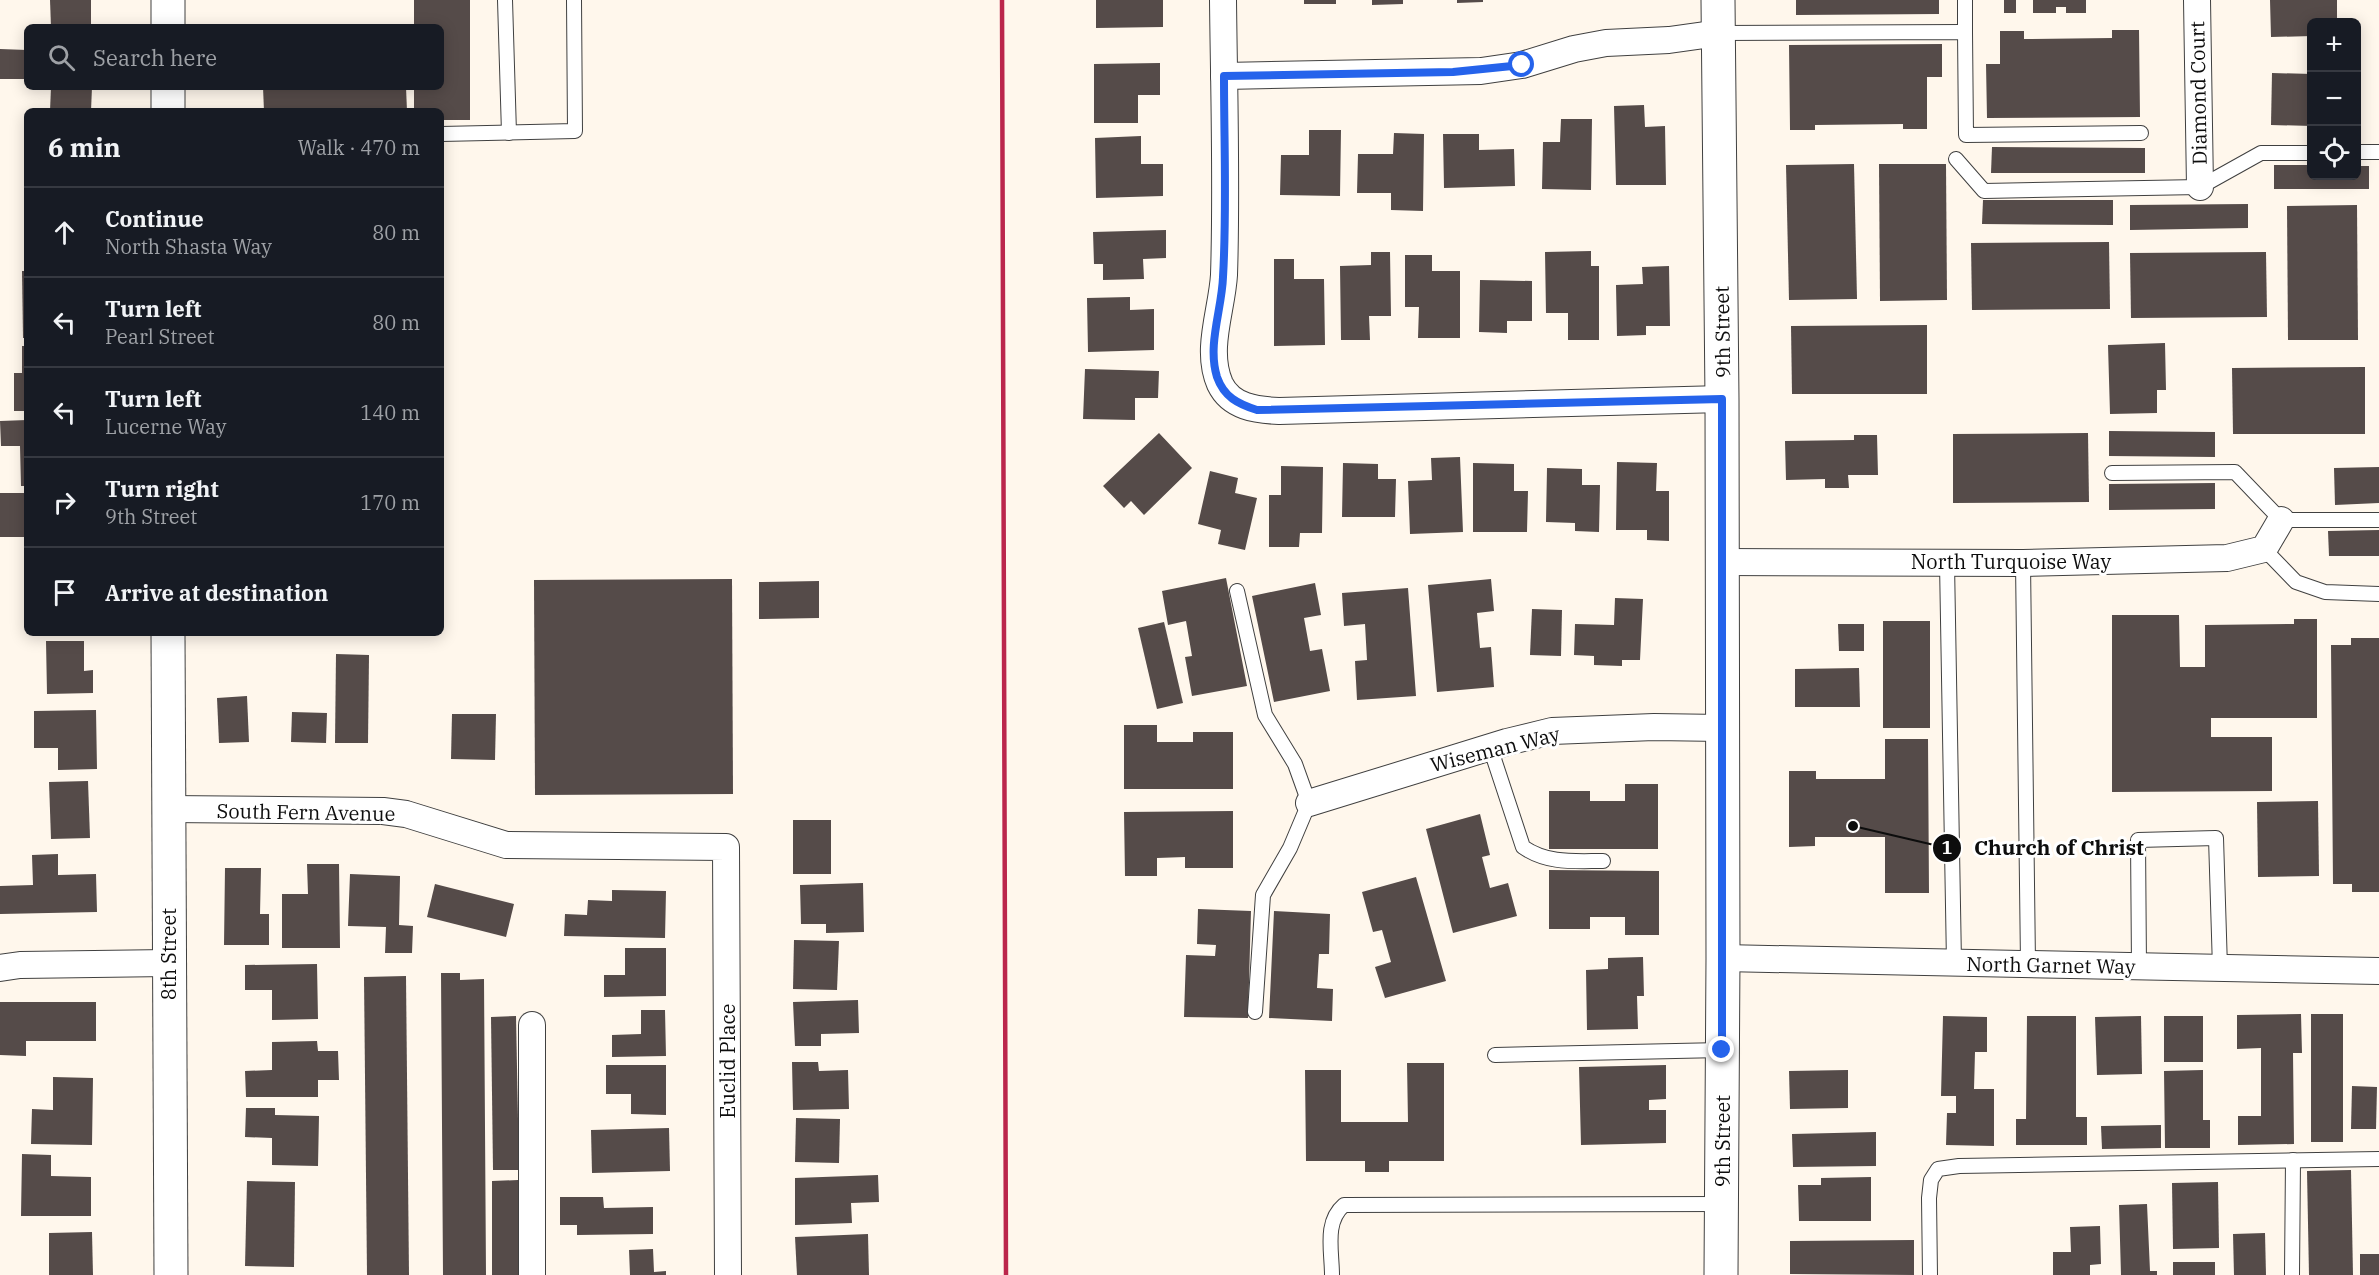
<!DOCTYPE html>
<html lang="en">
<head>
<meta charset="utf-8">
<style>
  body { margin:0; font-family:"IBM Plex Serif",serif; background:#242831; color:#f1f3f6 }
  .controls { position:absolute; right:18px; top:18px; display:grid; overflow:hidden; border-radius:9px; box-shadow:0 3px 15px #0003 }
  .controls button { width:54px; height:54px; display:grid; place-items:center; padding:0; border:0; border-bottom:2px solid #363941; background:#171b24; color:#f1f3f6; font:30px sans-serif }
  .stop { position:absolute; width:18px; height:18px; margin:-14px; border:4px solid #2563eb; border-radius:50%; background:#fff }
  .stop.end { background:#2563eb; border-color:#fff; box-shadow:0 2px 6px #0008 }
  .list { margin:0; padding:0; list-style:none }
  h2 { display:flex; justify-content:space-between; align-items:center; height:78px; margin:0; padding:0 24px; font-size:26px }
  h2 small { font-size:20px; font-weight:400; color:#9ea1a6 }
  .list li { display:grid; grid-template-columns:39px 1fr auto; gap:18px; align-items:center; box-sizing:border-box; height:90px; padding:0 24px; border-top:2px solid #363941 }
  .list b { display:block; font-size:22px; white-space:nowrap }
  .list p { margin:0; font-size:20px; white-space:nowrap; color:#9ea1a6 }
  .list em { font-size:20px; font-style:normal; color:#9ea1a6 }
  .icon { flex:none; width:33px; height:33px; fill:none; stroke:currentColor; stroke-width:2; stroke-linecap:round; stroke-linejoin:round }
  .map { position:relative; flex:none; width:2379px; height:1275px; overflow:hidden }
  .search { position:absolute; background:#171b24; box-shadow:0 3px 15px #0003; left:24px; top:24px; width:420px; height:66px; display:flex; align-items:center; gap:15px; box-sizing:border-box; padding:0 21px; border-radius:9px; color:#9ea1a6; font-size:22px }
  .panel { position:absolute; background:#171b24; box-shadow:0 3px 15px #0003; left:24px; top:108px; width:420px; height:528px; border-radius:9px }
  .map>svg:first-child { display:block }
  .building { fill:#554b49 }
  .lines { fill:none; stroke-linecap:round; stroke-linejoin:round }
  .service-casing { stroke:#404040; stroke-width:16 }
  .minor-casing { stroke:#404040; stroke-width:28 }
  .tertiary-casing { stroke:#404040; stroke-width:35 }
  .service { stroke:#fff; stroke-width:14 }
  .minor { stroke:#fff; stroke-width:26 }
  .tertiary { stroke:#fff; stroke-width:33 }
  .rail { stroke:#bb264b; stroke-width:4.5 }
  .route { stroke:#2563eb; stroke-width:8 }
  .labels { text-anchor:middle; dominant-baseline:central; stroke-width:6; stroke-linejoin:round; paint-order:stroke }
  .street-label { font-size:20px; fill:#0d0d0d; stroke:#fff }
  .leader { fill:none; stroke:#0d0d0d; stroke-width:2 }
  .callout-dot { fill:#0d0d0d; stroke:#fff; stroke-width:2 }
  .mark-label { font-size:18px; text-anchor:middle; font-weight:bold; fill:#fff }
  .callout-label { font-size:21px; text-anchor:middle; font-weight:bold; fill:#0d0d0d; stroke:#fff; stroke-width:6; stroke-linejoin:round; paint-order:stroke }
</style>
</head>
<body>
<div class="map">
<svg width="2379" height="1275" viewBox="0 0 2379 1275">
  <rect width="100%" height="100%" fill="#fff7ec"/>
  <g class="building">
    <path d="M50,0H91V27H51Z"/>
    <path d="M414,0H470V120H441V111H414V87H441V27H414Z"/>
    <path d="M1096,0H1163V27L1096,28Z"/>
    <rect x="1304" y="0" width="32" height="4"/>
    <path d="M1372,0H1403V4L1372,5Z"/>
    <path d="M1457,0H1483V2L1457,3Z"/>
    <path d="M1796,0H1939V14L1796,15Z"/>
    <rect x="2004" y="0" width="12" height="13"/>
    <path d="M2033,0H2086V13H2066V7H2056V13H2033Z"/>
    <path d="M2270,0H2337V22H2312V36L2271,37Z"/>
    <path d="M2112,30H2139L2140,117L1987,118L1986,64H2000V31H2024V39L2112,38Z"/>
    <path d="M1942,44V77H1927V129H1903V124L1815,125V130H1790L1789,45Z"/>
    <path d="M0,49L27,50V79H0Z"/>
    <path d="M1160,63V95H1138V123H1094V64Z"/>
    <path d="M2272,73L2312,74V126L2271,125Z"/>
    <path d="M51,87H92L91,111H50Z"/>
    <path d="M263,87H406L407,111H264Z"/>
    <path d="M1644,105L1645,127L1665,126L1666,185H1616L1614,106Z"/>
    <path d="M1561,119H1592L1591,190L1542,189L1543,142H1560Z"/>
    <path d="M1309,130H1341L1340,196L1280,195L1281,155H1309Z"/>
    <path d="M1394,133L1424,134L1423,211L1391,210V193H1357L1358,154H1393Z"/>
    <path d="M1443,134H1479V150L1514,149L1515,186L1444,188Z"/>
    <path d="M1141,136V164H1163V196L1096,198L1095,138Z"/>
    <path d="M1992,147L2145,148V173H1991Z"/>
    <path d="M1854,164L1857,299L1789,300L1786,165Z"/>
    <path d="M1879,164H1946L1947,300L1880,301Z"/>
    <path d="M2274,165H2312V176H2356V166H2369V189H2274Z"/>
    <path d="M1983,200H2113V225L1982,224Z"/>
    <path d="M2248,204V228L2130,230V205Z"/>
    <path d="M2357,205L2358,340H2288L2287,206Z"/>
    <path d="M1166,230V258L1143,259L1144,279L1103,280V264H1094L1093,232Z"/>
    <path d="M2109,242L2110,309L1972,310L1971,243Z"/>
    <path d="M1591,251V266H1599V340H1568V313H1546L1545,252Z"/>
    <path d="M1371,252H1390L1391,316H1369L1370,340H1341L1340,266L1371,265Z"/>
    <path d="M2266,252L2267,317L2131,318L2130,253Z"/>
    <path d="M1405,255H1432V271H1460V338H1418L1419,307H1405Z"/>
    <path d="M1274,259H1294V279H1324L1325,345L1274,346Z"/>
    <path d="M1669,266L1670,326H1646V335L1617,336L1616,285L1643,284L1642,267Z"/>
    <path d="M22,271H27V338H23Z"/>
    <path d="M1480,280L1532,281V321H1507V333L1479,332Z"/>
    <path d="M1130,297V310L1154,309V350L1088,352L1087,298Z"/>
    <path d="M1927,325V394H1792L1791,326Z"/>
    <path d="M2165,343L2166,390H2157V413L2110,414L2108,345Z"/>
    <path d="M22,346H27V411H14V373H22Z"/>
    <path d="M2365,367V434H2233L2232,368Z"/>
    <path d="M1085,369L1159,371L1158,398H1135V420L1083,419Z"/>
    <path d="M27,420V486H21L20,446H1L0,421Z"/>
    <path d="M2109,431L2215,432V457L2109,456Z"/>
    <path d="M1159,433L1192,468L1144,515L1131,501L1124,508L1103,486Z"/>
    <path d="M2088,433L2089,502L1953,503V434Z"/>
    <path d="M1854,435H1877L1878,475H1848L1849,488H1825V479L1786,480L1785,441L1854,440Z"/>
    <path d="M1460,457L1463,532L1410,534L1408,481L1432,480L1431,458Z"/>
    <path d="M1617,462L1657,463L1656,491H1669V541L1647,540V530H1616Z"/>
    <path d="M1343,463L1378,464V479H1396L1395,517H1342Z"/>
    <path d="M1473,463L1514,464V491H1528L1527,532H1473Z"/>
    <path d="M1281,466L1323,467L1322,533H1300L1299,547H1269V495H1281Z"/>
    <path d="M2379,467V503L2335,505L2334,468Z"/>
    <path d="M1547,468L1582,469V485H1600L1599,532L1575,531V523L1546,522Z"/>
    <path d="M1210,471L1238,478L1235,493L1257,498L1245,550L1218,544L1221,530L1198,524Z"/>
    <path d="M2215,483V509L2109,510V484Z"/>
    <rect x="0" y="493" width="27" height="44"/>
    <path d="M2379,530V556H2329L2328,531Z"/>
    <path d="M1226,578L1247,686L1192,696L1185,657L1192,656L1186,621L1168,625L1162,591Z"/>
    <path d="M732,579L733,794L535,795L534,580Z"/>
    <path d="M1491,579L1494,611L1477,613L1480,648L1491,647L1494,687L1437,692L1428,585Z"/>
    <path d="M819,581V618L759,619V582Z"/>
    <path d="M1315,583L1321,615L1304,618L1310,651L1322,649L1330,691L1274,702L1252,596Z"/>
    <path d="M1408,588L1416,696L1357,700L1355,661L1367,660L1365,624L1344,626L1342,593Z"/>
    <path d="M1615,598L1643,599L1640,660H1622V666L1594,665V656L1574,655L1575,624L1614,625Z"/>
    <path d="M1532,609L1562,610L1561,656L1530,655Z"/>
    <path d="M2112,615H2179L2180,667H2205V625L2294,624V619H2317V718H2211V737H2272V791L2112,792Z"/>
    <rect x="1883" y="621" width="47" height="107"/>
    <path d="M1164,622L1183,703L1157,709L1138,628Z"/>
    <path d="M1838,624H1864V651H1839Z"/>
    <path d="M2351,638H2379V892H2352V884H2333L2331,645H2351Z"/>
    <path d="M46,641H84V671L93,670V693L47,694Z"/>
    <path d="M336,654L369,655L368,743H335Z"/>
    <path d="M1859,668L1860,707H1795V669Z"/>
    <path d="M247,696L249,742L219,743L217,698Z"/>
    <path d="M96,710L97,769L58,770V748H34V711Z"/>
    <path d="M292,712L327,713L326,743L291,742Z"/>
    <path d="M452,714H496L495,760L451,759Z"/>
    <path d="M1124,725H1157V742H1193V732H1233V789H1124Z"/>
    <path d="M1885,739H1928L1929,893H1885V837H1815V846L1789,847V771H1816V779H1885Z"/>
    <path d="M88,781L90,838L51,839L49,782Z"/>
    <path d="M1625,784H1658V849H1549V791H1590V801H1625Z"/>
    <path d="M2318,801L2319,876L2258,877L2257,802Z"/>
    <path d="M1233,811V868H1185V857L1157,858V876H1125L1124,812Z"/>
    <path d="M1480,814L1490,855L1482,857L1490,888L1508,883L1517,916L1453,933L1426,829Z"/>
    <rect x="793" y="820" width="38" height="54"/>
    <path d="M58,854V875L96,874L97,912L0,914V886L33,885L32,855Z"/>
    <path d="M307,864H339L340,948H282V894H308Z"/>
    <path d="M225,868H261L260,914H269V945H224Z"/>
    <path d="M1549,870L1659,871V935H1625V917H1590V929H1549Z"/>
    <path d="M350,874L400,876L399,925L413,926L412,953H385L386,927L348,926Z"/>
    <path d="M1416,877L1446,981L1385,998L1375,967L1391,962L1382,930L1373,932L1362,892Z"/>
    <path d="M863,883L864,932L826,933V924H801L800,885Z"/>
    <path d="M435,884L514,904L506,937L427,917Z"/>
    <path d="M612,890L666,891L665,938L564,936L565,914L587,915L588,900L612,901Z"/>
    <path d="M1198,909L1251,911L1248,1018L1184,1017L1186,955L1215,956L1216,945L1197,944Z"/>
    <path d="M1274,911L1330,914L1329,954H1319L1317,988L1333,989L1332,1021L1269,1018Z"/>
    <path d="M794,940L839,941L837,990L793,989Z"/>
    <path d="M625,948H666V996L604,997V975H625Z"/>
    <path d="M1643,957L1644,996H1637L1638,1029L1587,1030L1586,970L1608,969V958Z"/>
    <path d="M317,964L318,1019L272,1020V990H245V965Z"/>
    <path d="M441,973H460V980L484,979L486,1275H443Z"/>
    <path d="M406,976L409,1275H367L364,977Z"/>
    <path d="M858,1000L859,1033L821,1034V1046H795L793,1002Z"/>
    <path d="M0,1002H96V1041H26V1056L0,1055Z"/>
    <path d="M641,1010H665L666,1056L612,1057V1035L641,1034Z"/>
    <path d="M2301,1014L2302,1053H2293L2294,1144L2238,1145V1116H2261V1048L2237,1049V1015Z"/>
    <rect x="2311" y="1014" width="32" height="128"/>
    <path d="M516,1016L519,1170H493L491,1017Z"/>
    <path d="M1943,1016L1987,1017V1052H1975L1974,1089H1994V1146L1946,1145L1947,1113H1956V1096H1941Z"/>
    <path d="M2027,1016H2076V1117H2087V1145H2016V1119H2026Z"/>
    <path d="M2141,1016L2142,1074L2097,1075L2095,1017Z"/>
    <rect x="2164" y="1016" width="39" height="46"/>
    <path d="M317,1041L318,1051H338L339,1080H318V1097H246L245,1071L272,1070V1042Z"/>
    <path d="M792,1062H818L819,1071L848,1070L849,1109L793,1110Z"/>
    <path d="M1407,1063H1444V1161H1389V1172H1365V1161H1306L1305,1070H1341V1122H1408Z"/>
    <path d="M606,1065H666V1115L631,1114V1094H606Z"/>
    <path d="M1666,1065V1099L1649,1100V1110H1666V1143L1581,1145L1579,1067Z"/>
    <path d="M1848,1070V1108L1790,1109L1789,1071Z"/>
    <path d="M2203,1070V1120H2210V1148H2165L2164,1071Z"/>
    <path d="M53,1077L93,1078L92,1145L31,1144L32,1109L53,1110Z"/>
    <path d="M2352,1086L2377,1087L2376,1129H2351Z"/>
    <path d="M246,1108H275V1115L319,1116L318,1166L272,1165V1138L245,1137Z"/>
    <path d="M796,1118L840,1119L839,1163L795,1162Z"/>
    <path d="M2161,1125V1148L2102,1149L2101,1126Z"/>
    <path d="M669,1128L670,1171L592,1173L591,1130Z"/>
    <path d="M1876,1132V1166L1793,1167L1792,1134Z"/>
    <path d="M22,1154L51,1155V1176L91,1177V1216H21Z"/>
    <path d="M2351,1170L2353,1275H2309L2307,1171Z"/>
    <path d="M878,1175L879,1202L851,1203L852,1223L795,1225V1178Z"/>
    <path d="M1871,1177V1221H1799L1798,1185H1821V1178Z"/>
    <path d="M518,1180L519,1275H492V1181Z"/>
    <path d="M247,1181L295,1182L294,1267L245,1266Z"/>
    <path d="M2218,1182L2219,1248L2173,1249L2172,1183Z"/>
    <path d="M560,1197H603L604,1208L653,1207V1234L577,1235V1225H560Z"/>
    <path d="M2147,1204L2150,1271H2157V1275H2121L2119,1205Z"/>
    <path d="M2100,1226L2101,1264L2090,1265V1275H2053V1252H2071L2070,1227Z"/>
    <path d="M92,1232L93,1275H49V1233Z"/>
    <path d="M2265,1233L2266,1275H2234L2233,1234Z"/>
    <path d="M868,1234L869,1275H797L795,1237Z"/>
    <path d="M1914,1240V1275L1790,1274V1241Z"/>
    <path d="M653,1249L654,1272L666,1271V1275H630L629,1250Z"/>
    <rect x="2360" y="1254" width="19" height="21"/>
    <rect x="2173" y="1262" width="42" height="13"/>
  </g>
  <g class="lines">
    <defs>
      <g id="service">
        <path d="M505,0L509,133"/>
        <path d="M1965,0V32"/>
        <path d="M1719,33L1965,32L1966,135L2141,133"/>
        <path d="M441,134L575,131L574,0"/>
        <path d="M2356,152H2379"/>
        <path d="M1956,159L1984,191L2200,187L2261,153H2312"/>
        <path d="M2112,473L2235,472L2281,520H2379"/>
        <path d="M2264,549L2296,582L2325,592L2379,594"/>
        <path d="M1947,563L1954,963"/>
        <path d="M2023,563L2028,964"/>
        <path d="M1237,591L1265,715L1295,764L1309,803L1290,848L1263,895L1255,1012"/>
        <path d="M1490,747L1523,847C1548,864 1574,861 1603,861"/>
        <path d="M2139,967L2138,840L2216,838L2220,968"/>
        <path d="M1495,1055L1722,1050"/>
        <path d="M1332,1275C1332,1251 1324,1222 1344,1205L1721,1204"/>
        <path d="M1930,1275L1929,1198L1931,1180L1938,1169L1959,1166L2379,1159"/>
        <path d="M2292,1275L2293,1160"/>
      </g>
      <g id="minor">
        <path d="M1223,0C1224,92 1227,184 1224,275C1222,310 1205,350 1220,384C1231,407 1256,410 1279,411L1722,399"/>
        <path d="M2197,0L2200,187"/>
        <path d="M1224,76L1481,71L1522,65L1574,49L1606,43L1669,40L1719,33"/>
        <path d="M1722,562L2023,563L2227,558L2264,549L2281,520"/>
        <path d="M1309,803L1507,742L1552,731L1654,727L1722,728"/>
        <path d="M168,809L383,811L406,814L506,845L726,847L728,1275"/>
        <path d="M1723,958L2379,971"/>
        <path d="M0,968L20,965L168,963"/>
        <path d="M532,1275V1025"/>
      </g>
      <g id="tertiary">
        <path d="M168,0V27"/>
        <path d="M1718,0L1722,399L1723,958L1721,1275"/>
        <path d="M168,87V111"/>
        <path d="M168,633L171,1275"/>
      </g>
    </defs>
    <use href="#service" class="service-casing"/>
    <use href="#minor" class="minor-casing"/>
    <use href="#tertiary" class="tertiary-casing"/>
    <use href="#service" class="service"/>
    <use href="#minor" class="minor"/>
    <use href="#tertiary" class="tertiary"/>
    <path class="rail" d="M1002,0L1006,1275"/>
  </g>
  <g class="lines">
    <path class="route" d="M1522,65L1453,72L1224,76C1224,143 1227,210 1223,277C1222,309 1207,345 1217,377C1224,397 1238,404 1257,410L1722,399V1050"/>
  </g>
  <g class="labels">
    <g class="street-label">
      <text transform="translate(2198 93) rotate(-91)">Diamond Court</text>
      <text transform="translate(1722 332) rotate(-91)">9th Street</text>
      <text x="2011" y="561">North Turquoise Way</text>
      <text transform="translate(1495 749) rotate(-14)">Wiseman Way</text>
      <text transform="translate(306 812) rotate(1)">South Fern Avenue</text>
      <text transform="translate(168 954) rotate(-90)">8th Street</text>
      <text transform="translate(2051 965) rotate(1)">North Garnet Way</text>
      <text transform="translate(727 1061) rotate(-90)">Euclid Place</text>
      <text transform="translate(1722 1141) rotate(-90)">9th Street</text>
    </g>
  </g>
  <path class="leader" d="M1853 826L1947 848"/>
  <g class="callout-dot">
    <circle cx="1853" cy="826" r="6"/>
    <circle cx="1947" cy="848" r="15"/>
  </g>
  <g class="mark-label">
    <text x="1947" y="854">1</text>
  </g>
  <g class="callout-label">
    <text x="2059" y="855">Church of Christ</text>
  </g>
</svg>
<div class="controls">
<button>+</button>
<button>−</button>
<button><svg class="icon" aria-label="locate" viewBox="0 0 24 24"><circle cx="12" cy="12" r="6"/><path d="M12 2v4M12 18v4M2 12h4M18 12h4"/></svg></button>
</div>
<div class="stop" style="left:1522px;top:65px"></div>
<div class="stop end" style="left:1722px;top:1050px"></div>
<div class="search"><svg class="icon" aria-label="search" viewBox="0 0 24 24"><circle cx="10" cy="10" r="6"/><path d="M15 15l6 6"/></svg>Search here</div>
<section class="panel">
<h2>6 min<small>Walk · 470 m</small></h2>
<ul class="list">
<li><svg class="icon" aria-label="ahead" viewBox="0 0 24 24"><path d="M12 20V5M6 11l6-6 6 6"/></svg><div><b>Continue</b><p>North Shasta Way</p></div><em>80 m</em></li>
<li><svg class="icon" aria-label="left" viewBox="0 0 24 24"><path d="M17 20v-9H6M10 6l-5 5 5 5"/></svg><div><b>Turn left</b><p>Pearl Street</p></div><em>80 m</em></li>
<li><svg class="icon" aria-label="left" viewBox="0 0 24 24"><path d="M17 20v-9H6M10 6l-5 5 5 5"/></svg><div><b>Turn left</b><p>Lucerne Way</p></div><em>140 m</em></li>
<li><svg class="icon" aria-label="right" viewBox="0 0 24 24"><path d="M7 20v-9h11M14 6l5 5-5 5"/></svg><div><b>Turn right</b><p>9th Street</p></div><em>170 m</em></li>
<li><svg class="icon" aria-label="arrive" viewBox="0 0 24 24"><path d="M6 21V4h12l-3 4 3 4H6"/></svg><div><b>Arrive at destination</b></div></li>
</ul>
</section>
</div>
</body>
</html>
